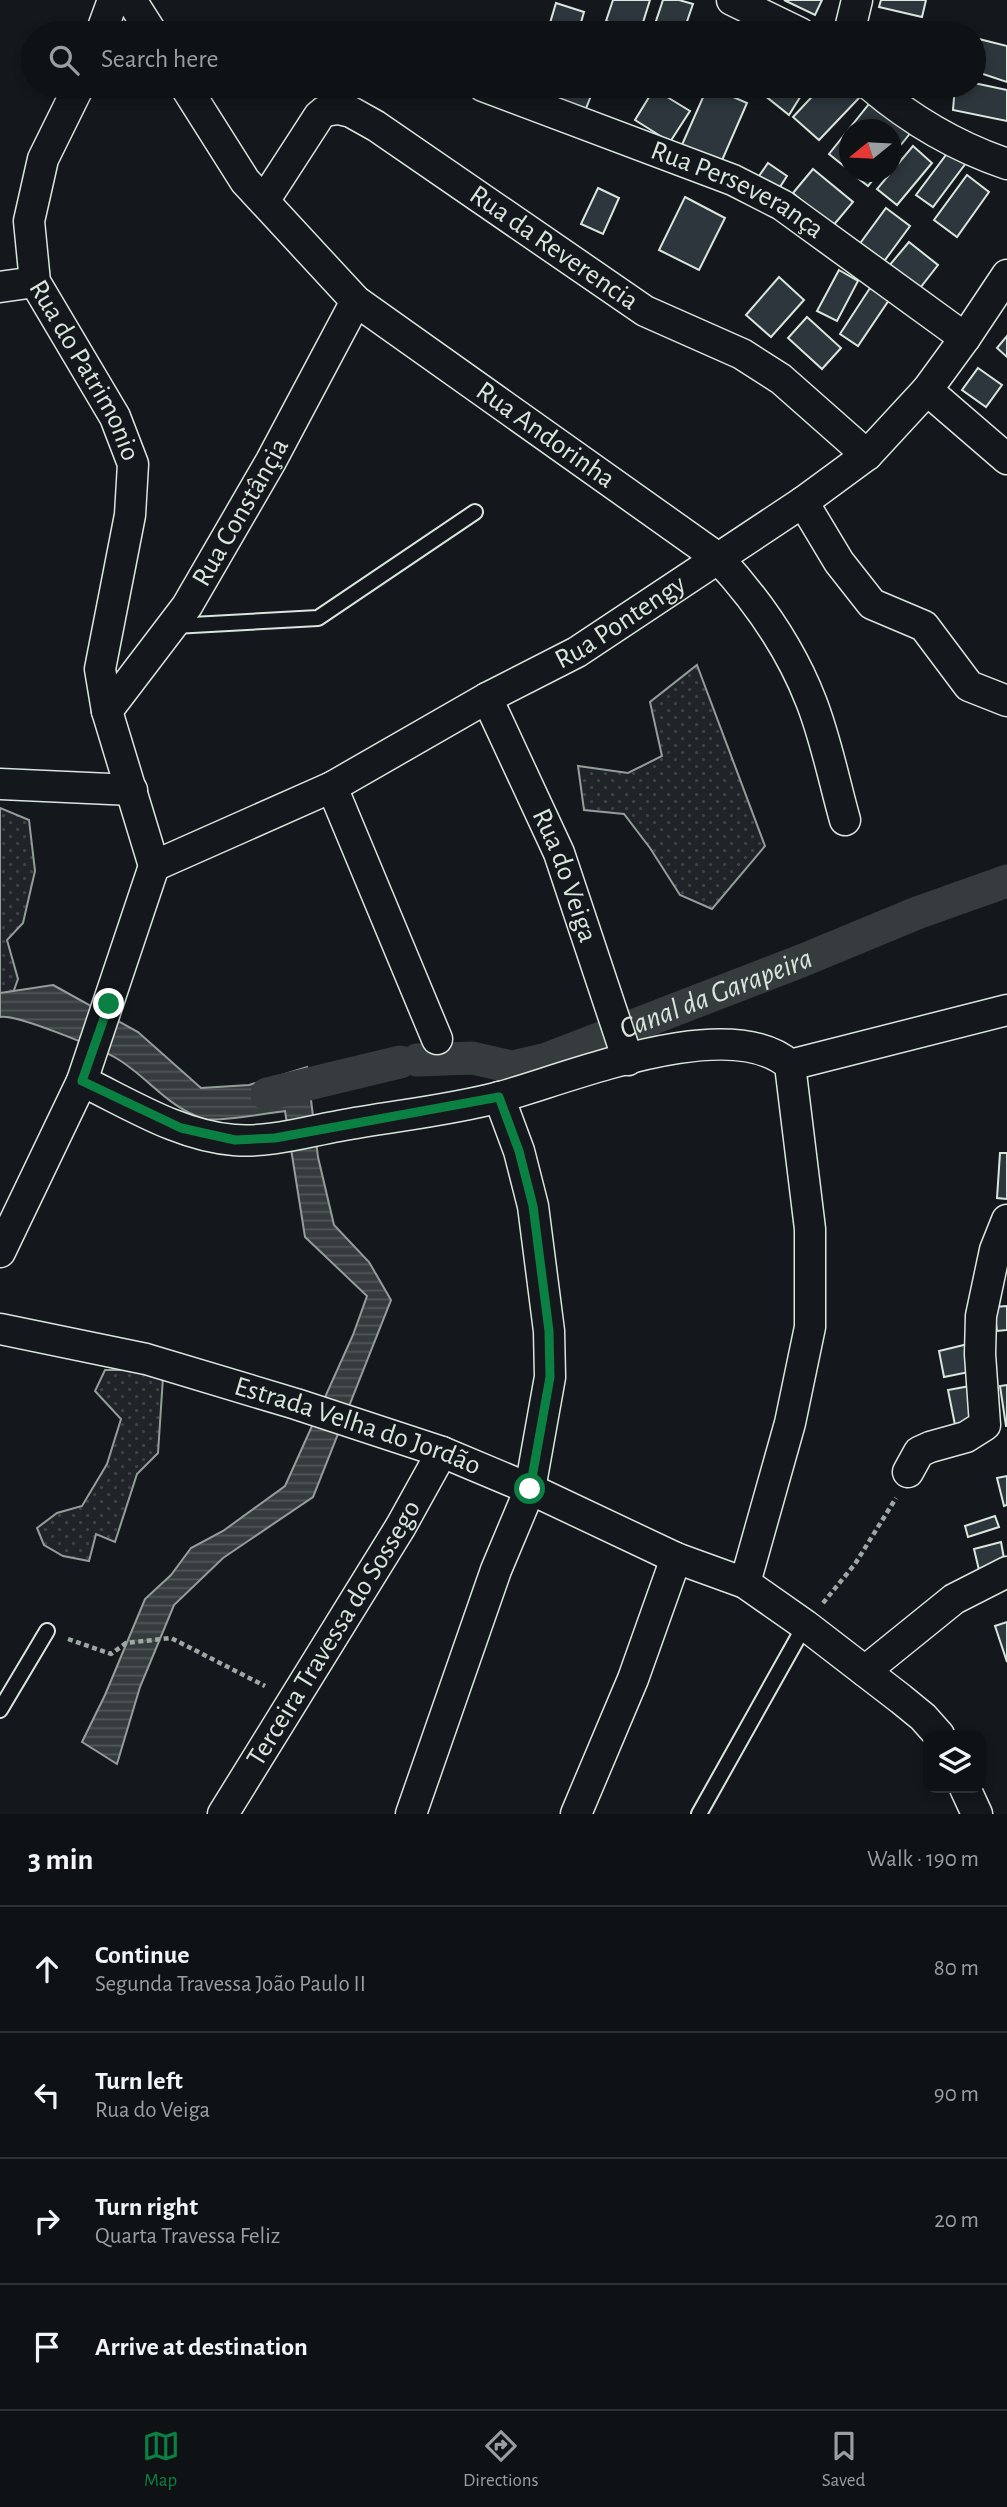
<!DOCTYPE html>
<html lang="en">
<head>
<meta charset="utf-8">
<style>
  body { margin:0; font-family:"Alegreya Sans",sans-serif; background:#181b1e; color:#f1f3f6 }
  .controls { position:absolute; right:21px; bottom:21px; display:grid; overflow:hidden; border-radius:14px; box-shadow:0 4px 10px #0003 }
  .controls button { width:63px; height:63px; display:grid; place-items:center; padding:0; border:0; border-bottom:2px solid #2f3234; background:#0f1215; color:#f1f3f6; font:35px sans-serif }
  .compass { position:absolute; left:839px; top:119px; width:63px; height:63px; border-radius:50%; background:#0f1215; box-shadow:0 4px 10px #0003; rotate:252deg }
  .stop { position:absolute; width:21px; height:21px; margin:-16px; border:5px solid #0b8043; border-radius:50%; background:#fff }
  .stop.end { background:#0b8043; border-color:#fff; box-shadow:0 2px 7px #0008 }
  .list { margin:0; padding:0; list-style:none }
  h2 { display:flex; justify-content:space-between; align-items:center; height:91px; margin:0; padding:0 28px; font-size:30px }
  h2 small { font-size:23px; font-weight:400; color:#9b9ea0 }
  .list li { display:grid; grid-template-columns:46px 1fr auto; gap:21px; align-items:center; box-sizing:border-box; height:126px; padding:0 28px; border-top:2px solid #2f3234 }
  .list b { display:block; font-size:26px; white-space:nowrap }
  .list p { margin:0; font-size:23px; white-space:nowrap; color:#9b9ea0 }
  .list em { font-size:23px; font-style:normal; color:#9b9ea0 }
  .icon { flex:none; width:38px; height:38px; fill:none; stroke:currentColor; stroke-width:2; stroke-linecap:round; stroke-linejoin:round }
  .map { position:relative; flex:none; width:1007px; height:1814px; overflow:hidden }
  .search { position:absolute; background:#0f1215; box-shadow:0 4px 10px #0003; left:21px; right:21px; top:21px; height:77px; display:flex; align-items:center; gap:18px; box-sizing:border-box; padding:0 24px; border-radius:38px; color:#9b9ea0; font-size:26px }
  .sheet { height:595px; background:#0f1215 }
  nav { display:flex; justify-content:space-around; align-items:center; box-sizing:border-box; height:98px; border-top:2px solid #2f3234; background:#0f1215; font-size:19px; color:#9b9ea0 }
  nav a { display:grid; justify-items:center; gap:4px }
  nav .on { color:#0b8043 }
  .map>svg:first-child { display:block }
  .grass { fill:url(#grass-dots); stroke:#939e99; stroke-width:2 }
  .water { fill:url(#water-rules); stroke:#939e99; stroke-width:2 }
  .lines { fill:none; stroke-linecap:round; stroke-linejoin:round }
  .canal { stroke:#363b3e; stroke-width:33 }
  .building { fill:#2c363c; stroke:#d8e6dc; stroke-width:2 }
  .lane-casing { stroke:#d8e6dc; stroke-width:18 }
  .street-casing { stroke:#d8e6dc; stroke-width:33 }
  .path { stroke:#9da8a2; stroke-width:4.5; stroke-dasharray:5 3.5; stroke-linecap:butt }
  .lane { stroke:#14181c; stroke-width:14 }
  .street { stroke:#14181c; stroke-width:30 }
  .route { stroke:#0b8043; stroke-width:9 }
  .labels { text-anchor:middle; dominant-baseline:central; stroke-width:5; stroke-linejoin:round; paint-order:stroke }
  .street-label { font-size:28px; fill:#d8e6dc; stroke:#14181c }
  .water-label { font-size:30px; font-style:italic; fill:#d8e6dc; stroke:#14181c }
</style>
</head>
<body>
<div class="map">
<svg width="1007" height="1814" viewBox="0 0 1007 1814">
  <defs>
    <pattern id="grass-dots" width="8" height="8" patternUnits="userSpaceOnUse" patternTransform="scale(1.75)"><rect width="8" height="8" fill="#202428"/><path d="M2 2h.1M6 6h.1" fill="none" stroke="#404447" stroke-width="1.8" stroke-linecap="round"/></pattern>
    <pattern id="water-rules" width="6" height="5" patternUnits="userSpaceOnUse" patternTransform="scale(1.75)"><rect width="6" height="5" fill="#363b3e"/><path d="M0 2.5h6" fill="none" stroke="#525759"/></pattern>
  </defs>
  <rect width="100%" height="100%" fill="#14181c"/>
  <g class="grass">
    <path d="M697,665L765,846L712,909L680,895L650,848L624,814L584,810L578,766L628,773L662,756L650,702Z"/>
    <path d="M0,808L29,820L35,871L23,923L7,940L18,979L5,1015L0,1016Z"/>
    <path d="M105,1370H132L163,1377L158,1453L137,1474L115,1542L96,1534L89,1561L63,1556L44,1545L37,1528L57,1513L82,1506L107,1464L121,1419L95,1391Z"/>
  </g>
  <path class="water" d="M53,985L138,1032L201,1088L249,1085L307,1067L318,1157L334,1225L369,1262L391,1300L313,1497L223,1558L174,1605L140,1687L117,1764L82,1742L105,1695L145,1599L171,1575L191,1548L223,1531L285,1486L353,1335L367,1296L305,1237L285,1111C271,1113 215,1122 205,1119C169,1109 147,1076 116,1058C100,1049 15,1013 0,1017V993Z"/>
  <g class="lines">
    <g class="canal">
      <path id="s1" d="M417,1060L472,1058L512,1067L547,1059L801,961L917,913L1007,881"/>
      <path d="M267,1094L400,1062"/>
    </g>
  </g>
  <g class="building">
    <path d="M613,0H650L640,32L606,21Z"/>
    <path d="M663,0H679L693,4L683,33H652Z"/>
    <path d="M784,0H822L815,15Z"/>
    <path d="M881,0H926L922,17L879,7Z"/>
    <path d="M556,3L584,12L578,33H547Z"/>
    <path d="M880,25L926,33H878Z"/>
    <path d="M975,38L1007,46V82L974,71Z"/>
    <path d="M974,83L1007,90V121L953,110L955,86H974Z"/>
    <path d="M563,86H589L594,88L585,111L557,100Z"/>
    <path d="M674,86H689L685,93Z"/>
    <path d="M708,86L747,103L720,165L681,147Z"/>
    <path d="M762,86H807L789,115L759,91Z"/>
    <path d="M822,86H846L859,98L819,140L793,117Z"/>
    <path d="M654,89L690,111L670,142L635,120Z"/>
    <path d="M873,99L912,131L892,156V130H850V171L829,154Z"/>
    <path d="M913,146L932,163L897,205L877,189Z"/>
    <path d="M949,151L966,163L933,207L916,195Z"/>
    <path d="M768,163L787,176L778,190L759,176Z"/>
    <path d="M813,169L853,202L832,227L793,193Z"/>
    <path d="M850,172H879L868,186Z"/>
    <path d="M967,175L989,192L957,237L934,220Z"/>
    <path d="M598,188L619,198L603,234L581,224Z"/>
    <path d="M685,197L725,218L699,270L659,250Z"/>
    <path d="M886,208L910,226L877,271L853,253Z"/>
    <path d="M909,242L938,265L913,297L883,273Z"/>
    <path d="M839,270L858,281L837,321L817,311Z"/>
    <path d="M779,277L804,300L771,337L746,315Z"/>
    <path d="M870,288L889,300L858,346L840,334Z"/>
    <path d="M807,317L841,348L822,369L788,338Z"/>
    <path d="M1007,336V357L997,348Z"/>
    <path d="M978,368L1002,385L986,407L962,390Z"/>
    <path d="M1000,1153H1007V1199L997,1198Z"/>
    <path d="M1007,1306V1330L997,1331L994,1307Z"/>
    <path d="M968,1344L974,1371L944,1377L939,1351Z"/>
    <path d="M1007,1385V1426H1006L1000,1386Z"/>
    <path d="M970,1386L978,1426L956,1430L948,1390Z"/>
    <path d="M1007,1476V1505L1004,1506L997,1478Z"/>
    <path d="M995,1516L999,1527L968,1537L965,1526Z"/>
    <path d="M1001,1542L1005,1564L979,1570L974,1549Z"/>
    <path d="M1007,1622V1662L995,1626Z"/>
  </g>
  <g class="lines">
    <defs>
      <g id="lane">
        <path d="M174,626L318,618L475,512"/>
        <path d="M0,1710L47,1631"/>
        <path d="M699,1814L805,1625"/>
      </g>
      <g id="street">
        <path d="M131,0L152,33"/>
        <path d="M732,0L800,33"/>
        <path d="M101,33L113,0"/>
        <path d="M849,33L857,0"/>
        <path id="s2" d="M79,86L43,159L29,221L35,282L115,417L133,464L130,515L100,669L107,711L154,866"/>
        <path id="s3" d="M185,86L245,181L356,301L718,558C757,600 790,647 811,701C826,739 834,781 845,820"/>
        <path id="s4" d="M483,86L733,180L782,205L965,338"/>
        <path d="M871,86C911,120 957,147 1007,164"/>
        <path id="s5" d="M264,201L319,116L325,111L338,109L351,112L376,126L645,311L742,354L781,379L867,455"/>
        <path d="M0,287L35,282"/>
        <path d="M927,390L1007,459"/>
        <path d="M803,502L839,562L872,604L924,626L969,686L1007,701"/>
        <path id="s6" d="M487,698L559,853L628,1060"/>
        <path id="s7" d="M107,711L187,606L271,461L356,301"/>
        <path d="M0,784L132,790"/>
        <path d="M332,787L437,1039"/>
        <path id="s8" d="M154,866L332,787L487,698L577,652L803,502L867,455L927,390L965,338L1007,275"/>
        <path d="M790,1065L1007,1010"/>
        <path d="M82,1081C130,1104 180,1136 234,1140C269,1143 305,1132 339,1126C392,1116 447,1111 500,1097C570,1078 729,1011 790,1065L810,1229V1327L790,1423L745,1583"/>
        <path d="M0,1252L82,1081L154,866"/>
        <path id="s9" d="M0,1329L146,1359L296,1404L442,1452L530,1489L676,1558L745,1583L805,1625L901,1699L923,1717L939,1735"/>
        <path d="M908,1472L919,1452L930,1447L966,1437L985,1425L980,1354L981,1316L995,1250L1007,1220"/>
        <path d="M865,1671L954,1599L1007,1572"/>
        <path d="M965,1788L977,1814"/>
        <path id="s10" d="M223,1814L401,1526L442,1452"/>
        <path d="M411,1814L496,1570L530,1489L550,1377L549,1331L533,1206L519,1151L499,1097"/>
        <path d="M576,1814L633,1679L676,1558"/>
      </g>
    </defs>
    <use href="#lane" class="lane-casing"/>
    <use href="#street" class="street-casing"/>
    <g class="path">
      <path d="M823,1603L855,1564L896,1498"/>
      <path d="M68,1639L111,1654L126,1643L171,1638L265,1686"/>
    </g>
    <use href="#lane" class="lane"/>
    <use href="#street" class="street"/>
  </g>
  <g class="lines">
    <path class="route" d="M109,1004L82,1081L181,1128L235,1140L275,1138L499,1097L519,1151L533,1206L549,1331L550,1377L530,1489"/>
  </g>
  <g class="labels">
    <g class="street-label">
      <text stroke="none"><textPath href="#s4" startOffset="275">Rua Perseverança</textPath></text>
      <text stroke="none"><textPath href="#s5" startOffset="380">Rua da Reverencia</textPath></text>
      <text stroke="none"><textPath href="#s2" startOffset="308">Rua do Patrimonio</textPath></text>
      <text stroke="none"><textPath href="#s3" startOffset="508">Rua Andorinha</textPath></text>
      <text stroke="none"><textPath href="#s7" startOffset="240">Rua Constânçia</textPath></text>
      <text stroke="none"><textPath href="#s8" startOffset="527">Rua Pontengy</textPath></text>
      <text stroke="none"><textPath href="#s6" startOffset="194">Rua do Veiga</textPath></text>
      <text stroke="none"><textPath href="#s9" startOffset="371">Estrada Velha do Jordão</textPath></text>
      <text stroke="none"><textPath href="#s10" startOffset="212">Terceira Travessa do Sossego</textPath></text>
    </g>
    <g class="water-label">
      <text stroke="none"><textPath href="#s1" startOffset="313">Canal da Garapeira</textPath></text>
    </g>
  </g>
</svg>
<div class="controls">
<button><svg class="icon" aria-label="layers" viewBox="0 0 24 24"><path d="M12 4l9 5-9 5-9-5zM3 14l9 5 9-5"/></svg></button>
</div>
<svg class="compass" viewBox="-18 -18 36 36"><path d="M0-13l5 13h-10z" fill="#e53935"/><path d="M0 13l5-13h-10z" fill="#9b9ea0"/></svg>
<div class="stop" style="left:530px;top:1489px"></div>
<div class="stop end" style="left:109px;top:1004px"></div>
<div class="search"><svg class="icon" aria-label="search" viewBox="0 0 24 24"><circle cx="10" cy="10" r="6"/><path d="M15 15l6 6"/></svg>Search here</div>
</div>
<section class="sheet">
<h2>3 min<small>Walk · 190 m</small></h2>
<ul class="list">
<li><svg class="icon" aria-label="ahead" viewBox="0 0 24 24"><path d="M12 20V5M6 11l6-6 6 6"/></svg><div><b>Continue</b><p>Segunda Travessa João Paulo II</p></div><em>80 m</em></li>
<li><svg class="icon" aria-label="left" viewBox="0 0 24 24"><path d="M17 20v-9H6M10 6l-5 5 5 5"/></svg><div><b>Turn left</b><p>Rua do Veiga</p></div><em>90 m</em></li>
<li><svg class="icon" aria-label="right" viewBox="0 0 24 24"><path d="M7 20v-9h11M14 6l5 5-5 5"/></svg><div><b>Turn right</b><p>Quarta Travessa Feliz</p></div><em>20 m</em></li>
<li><svg class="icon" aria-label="arrive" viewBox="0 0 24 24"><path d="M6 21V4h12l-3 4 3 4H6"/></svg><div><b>Arrive at destination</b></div></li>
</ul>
</section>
<nav>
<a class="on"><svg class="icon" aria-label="map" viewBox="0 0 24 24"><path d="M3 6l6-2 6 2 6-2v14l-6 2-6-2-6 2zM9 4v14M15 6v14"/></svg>Map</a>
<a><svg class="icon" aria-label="directions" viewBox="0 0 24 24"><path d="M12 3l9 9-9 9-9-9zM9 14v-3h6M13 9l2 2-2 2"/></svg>Directions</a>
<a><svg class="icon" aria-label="saved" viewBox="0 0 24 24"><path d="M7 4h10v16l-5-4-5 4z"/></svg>Saved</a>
</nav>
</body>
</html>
